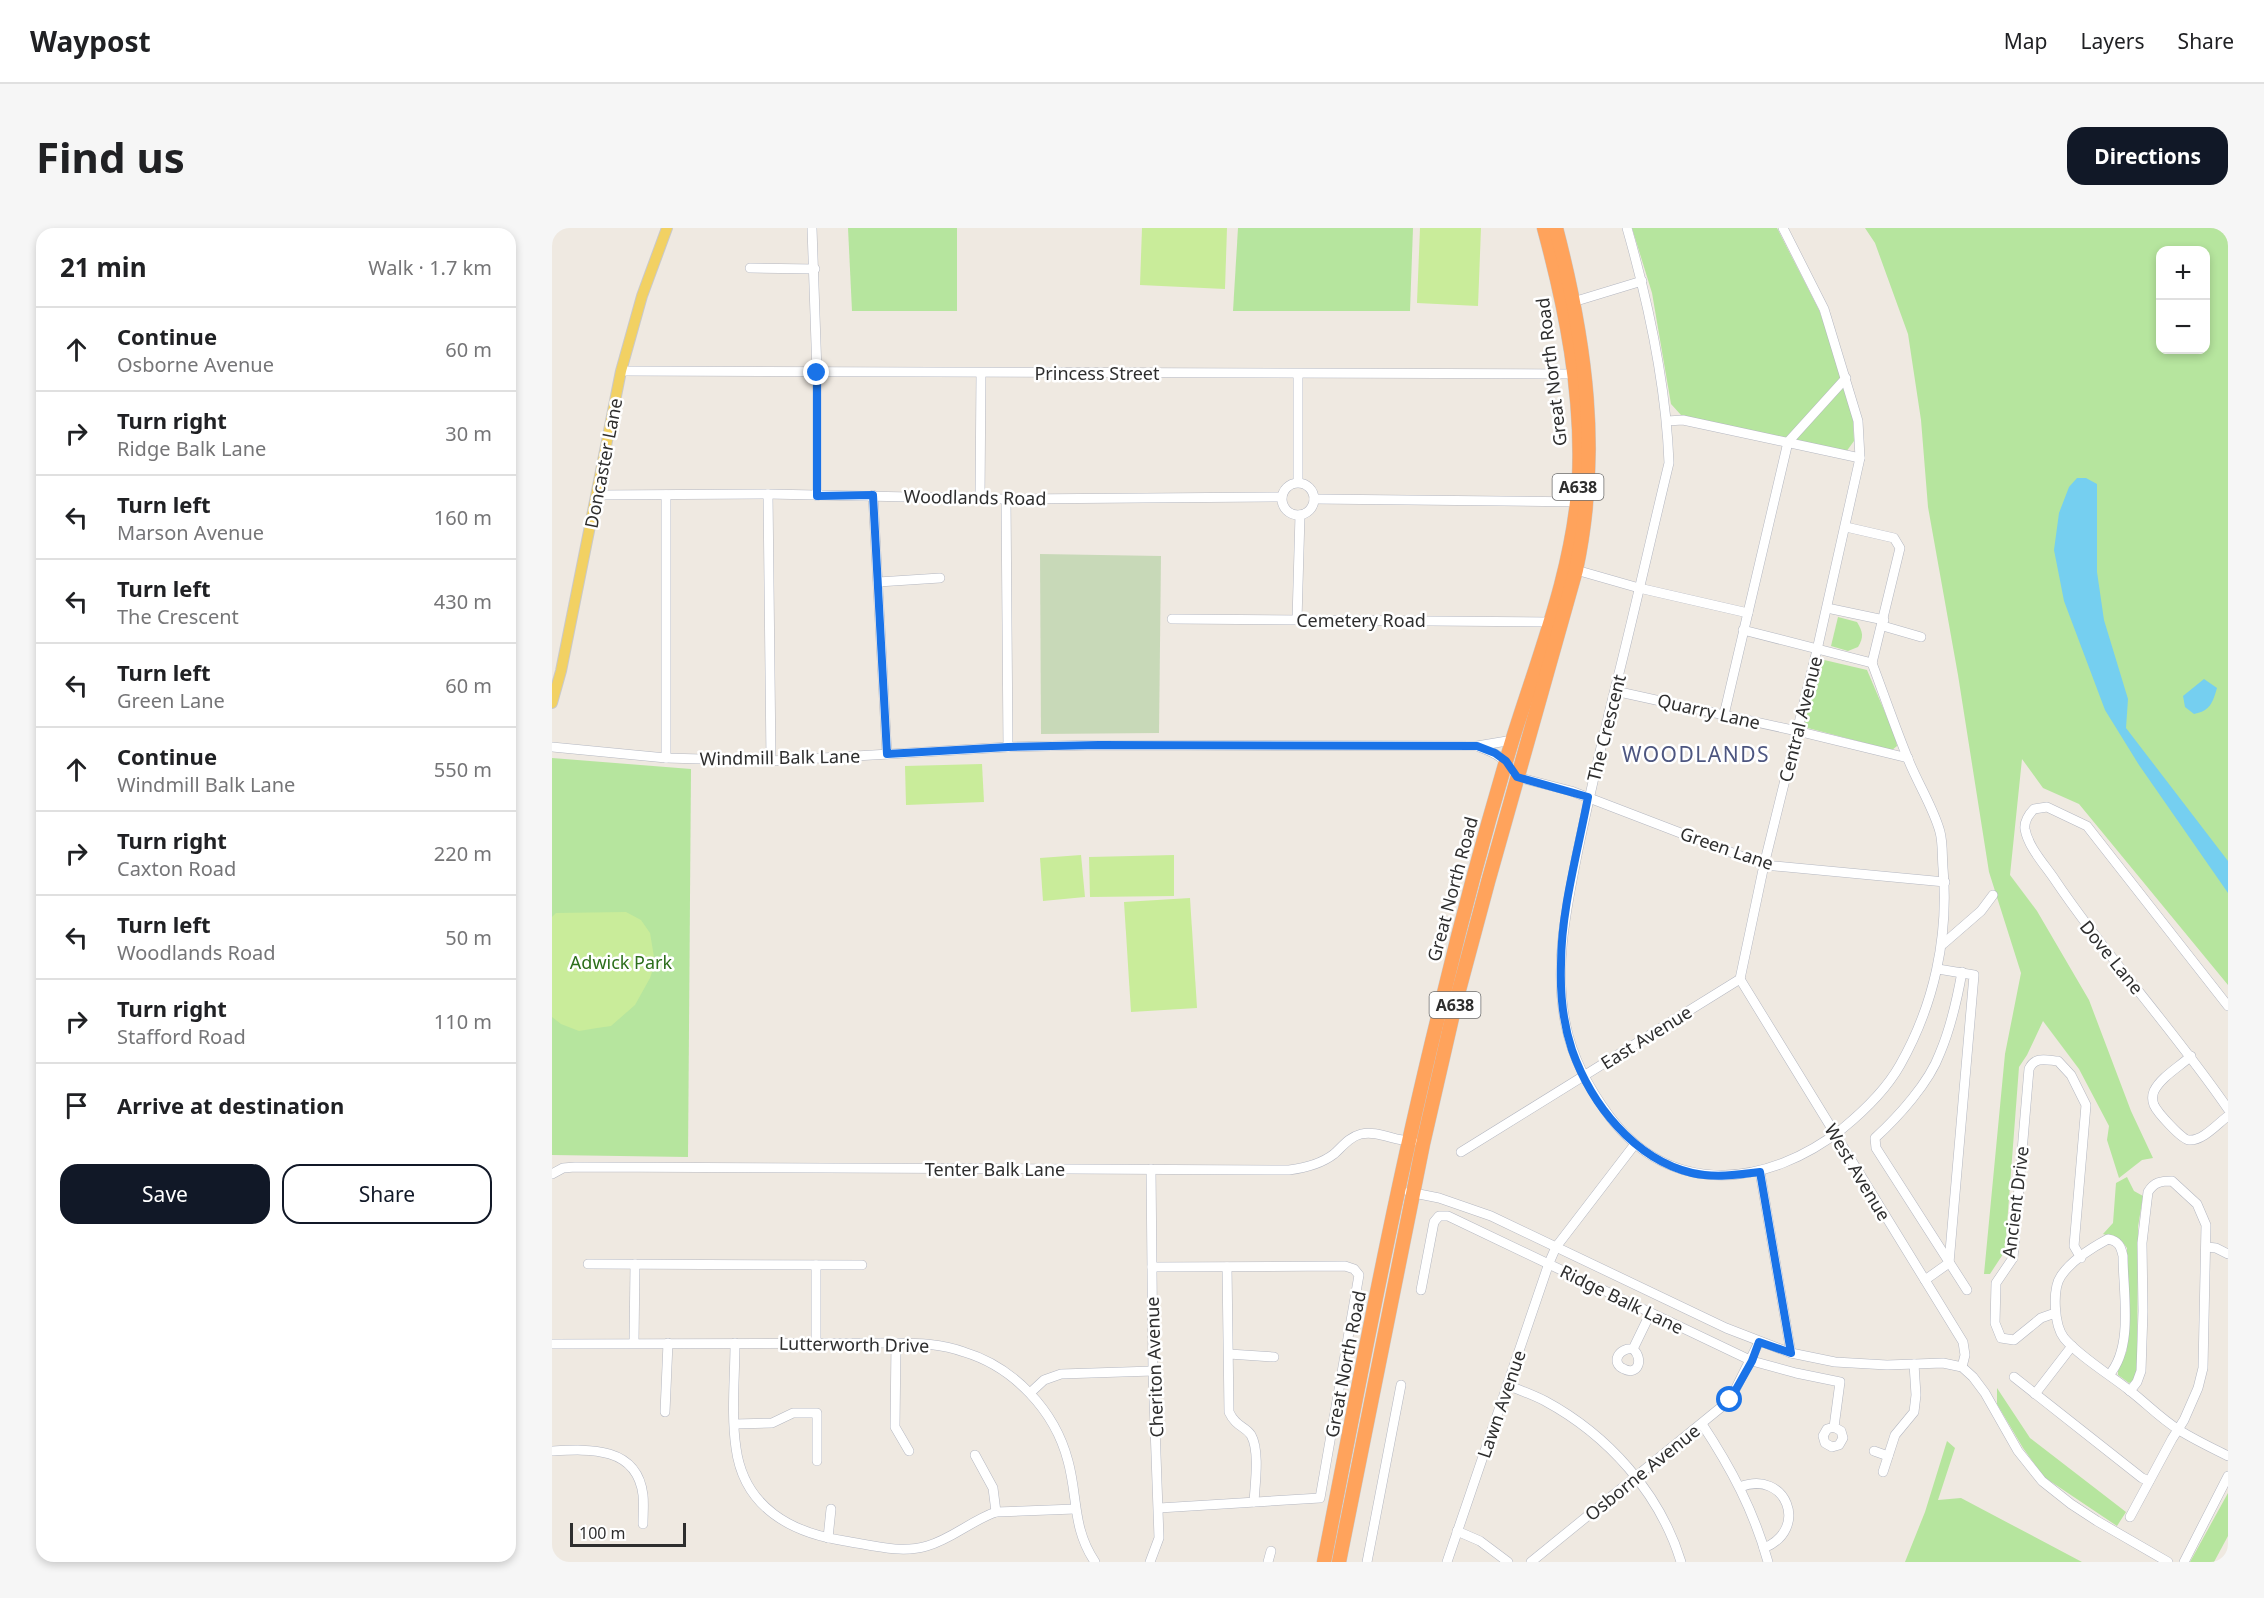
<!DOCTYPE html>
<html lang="en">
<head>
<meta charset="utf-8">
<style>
  body { margin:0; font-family:"Noto Sans",sans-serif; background:#f6f6f6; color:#202124 }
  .controls { position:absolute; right:18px; top:18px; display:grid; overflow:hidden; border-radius:12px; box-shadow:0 3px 9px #0003 }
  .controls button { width:54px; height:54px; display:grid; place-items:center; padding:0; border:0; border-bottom:2px solid #e0e0e0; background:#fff; color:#202124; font:30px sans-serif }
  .scale { position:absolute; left:18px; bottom:15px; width:116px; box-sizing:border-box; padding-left:6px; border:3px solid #2e2e2e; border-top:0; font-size:16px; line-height:21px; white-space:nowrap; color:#2e2e2e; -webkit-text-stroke:4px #fff; paint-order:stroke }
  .stop { position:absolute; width:18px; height:18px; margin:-14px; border:4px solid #1a73e8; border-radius:50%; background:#fff }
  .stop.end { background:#1a73e8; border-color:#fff; box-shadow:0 2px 6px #0008 }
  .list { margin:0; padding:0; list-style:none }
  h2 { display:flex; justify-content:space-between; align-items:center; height:78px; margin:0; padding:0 24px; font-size:26px }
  h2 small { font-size:20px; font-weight:400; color:#757577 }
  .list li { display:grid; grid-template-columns:39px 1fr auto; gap:18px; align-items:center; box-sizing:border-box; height:84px; padding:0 24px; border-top:2px solid #e0e0e0 }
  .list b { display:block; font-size:22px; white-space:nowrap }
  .list p { margin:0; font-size:20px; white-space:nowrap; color:#757577 }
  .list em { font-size:20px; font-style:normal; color:#757577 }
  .actions { display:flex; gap:12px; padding:18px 24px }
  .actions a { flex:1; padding:14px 0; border:2px solid #111827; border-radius:18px; text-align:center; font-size:21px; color:#111827 }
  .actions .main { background:#111827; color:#fff }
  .icon { flex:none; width:33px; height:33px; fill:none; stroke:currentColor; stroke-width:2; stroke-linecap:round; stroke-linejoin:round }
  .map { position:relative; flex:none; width:1676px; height:1334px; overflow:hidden; border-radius:18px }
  header { display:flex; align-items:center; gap:36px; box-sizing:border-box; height:84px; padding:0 30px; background:#fff; border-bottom:2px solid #e0e0e0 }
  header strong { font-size:28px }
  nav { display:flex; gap:33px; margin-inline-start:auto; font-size:21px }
  .intro { display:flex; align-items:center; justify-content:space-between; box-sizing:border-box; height:144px; padding:0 36px }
  h1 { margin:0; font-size:42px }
  .button { padding:15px 27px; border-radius:18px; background:#111827; color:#fff; font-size:21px; font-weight:700 }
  main { display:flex; gap:36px; padding:0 36px }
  aside { flex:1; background:#fff; border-radius:18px; box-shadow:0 3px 9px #0003 }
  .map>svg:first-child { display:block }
  .green { fill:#b6e59e; fill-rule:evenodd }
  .cemetery { fill:#c8d9b8 }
  .pitch { fill:#c9ec9a }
  .water { fill:#75cff0 }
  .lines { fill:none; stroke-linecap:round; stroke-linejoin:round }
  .minor-casing { stroke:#b4b7c1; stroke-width:10 }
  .major-casing { stroke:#c9c9c9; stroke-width:12 }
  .highway-casing { stroke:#c9c9c9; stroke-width:15 }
  .minor { stroke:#fff; stroke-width:9 }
  .major { stroke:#f2d163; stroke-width:10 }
  .highway { stroke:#ffa35c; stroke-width:14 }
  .route { stroke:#1a73e8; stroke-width:8 }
  .labels { text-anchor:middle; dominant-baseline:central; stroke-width:5; stroke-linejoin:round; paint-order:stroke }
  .shield { fill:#fff; stroke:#6d6d6d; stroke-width:1.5 }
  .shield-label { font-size:16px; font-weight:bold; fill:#2e2e2e }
  .street-label { font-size:18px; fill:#2e2e2e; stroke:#fff }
  .park-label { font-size:18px; fill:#2c6e1b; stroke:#fff }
  .quarter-label { font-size:21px; letter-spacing:1.5px; fill:#4d5680; stroke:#fff }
</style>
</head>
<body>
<header>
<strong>Waypost</strong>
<nav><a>Map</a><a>Layers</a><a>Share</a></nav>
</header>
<div class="intro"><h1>Find us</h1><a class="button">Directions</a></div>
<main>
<aside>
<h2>21 min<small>Walk · 1.7 km</small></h2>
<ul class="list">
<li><svg class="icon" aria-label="ahead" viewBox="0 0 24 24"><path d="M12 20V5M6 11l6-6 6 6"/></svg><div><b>Continue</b><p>Osborne Avenue</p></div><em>60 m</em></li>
<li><svg class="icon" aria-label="right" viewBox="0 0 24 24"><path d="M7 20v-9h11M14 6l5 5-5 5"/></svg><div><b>Turn right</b><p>Ridge Balk Lane</p></div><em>30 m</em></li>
<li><svg class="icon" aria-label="left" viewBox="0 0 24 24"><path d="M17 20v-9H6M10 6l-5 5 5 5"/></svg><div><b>Turn left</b><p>Marson Avenue</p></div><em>160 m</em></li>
<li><svg class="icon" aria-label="left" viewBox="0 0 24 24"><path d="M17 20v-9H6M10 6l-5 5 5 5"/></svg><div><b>Turn left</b><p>The Crescent</p></div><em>430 m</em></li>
<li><svg class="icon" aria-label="left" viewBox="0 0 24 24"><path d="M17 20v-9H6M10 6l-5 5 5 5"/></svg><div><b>Turn left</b><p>Green Lane</p></div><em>60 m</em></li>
<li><svg class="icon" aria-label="ahead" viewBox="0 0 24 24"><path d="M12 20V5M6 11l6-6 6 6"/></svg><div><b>Continue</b><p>Windmill Balk Lane</p></div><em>550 m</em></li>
<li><svg class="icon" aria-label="right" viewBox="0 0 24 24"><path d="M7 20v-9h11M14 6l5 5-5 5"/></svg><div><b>Turn right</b><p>Caxton Road</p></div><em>220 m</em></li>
<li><svg class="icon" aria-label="left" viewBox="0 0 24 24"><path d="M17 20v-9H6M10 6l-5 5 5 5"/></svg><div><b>Turn left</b><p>Woodlands Road</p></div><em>50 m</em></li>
<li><svg class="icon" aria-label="right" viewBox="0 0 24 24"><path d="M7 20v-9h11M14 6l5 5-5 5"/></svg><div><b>Turn right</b><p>Stafford Road</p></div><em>110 m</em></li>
<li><svg class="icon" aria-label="arrive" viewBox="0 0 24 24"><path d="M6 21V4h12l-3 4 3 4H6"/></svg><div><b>Arrive at destination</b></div></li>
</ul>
<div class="actions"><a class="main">Save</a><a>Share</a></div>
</aside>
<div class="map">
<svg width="1676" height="1334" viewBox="0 0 1676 1334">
  <rect width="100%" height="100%" fill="#efe9e1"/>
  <g class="green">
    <path d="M296,0H405V83H300Z"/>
    <path d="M686,0H861L858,83H681Z"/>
    <path d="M1080,0H1225L1267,82L1289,143L1301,192L1302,213L1294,224L1129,187L1119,176L1100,65Z"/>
    <path d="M1313,0H1676V757L1527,576L1491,560L1470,531L1458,647L1485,683L1537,772L1579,883L1601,930L1590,932L1567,950L1555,912L1557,898L1527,841L1491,793L1475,827L1467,839L1453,1023L1438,1046H1432L1453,826L1469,745L1437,644L1406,447L1376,279L1369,192L1356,106L1323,15ZM1608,22H1654V122H1608Z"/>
    <path d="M1286,389L1305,394C1311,404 1312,409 1306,419L1296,423L1279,418Z"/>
    <path d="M1268,431L1315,442L1343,508L1345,518L1340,522L1252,499Z"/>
    <path d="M0,530L139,541L136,929L0,927Z"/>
    <path d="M1575,949L1582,963L1591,968L1586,999L1585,1141L1581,1153L1577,1155L1566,1147V1143L1575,1122V1020L1569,1012L1551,1006L1561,995L1564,955Z"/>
    <path d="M1445,1160L1478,1210L1574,1284L1565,1298L1492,1249L1471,1220L1445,1176Z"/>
    <path d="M1395,1213L1403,1220L1386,1272L1409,1270L1530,1334H1353L1373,1284Z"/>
    <path d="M1676,1265V1308L1662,1334H1638Z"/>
  </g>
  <path class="cemetery" d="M488,326L609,328L607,505L489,506Z"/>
  <g class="pitch">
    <path d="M590,0H675L673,61L588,57Z"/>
    <path d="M868,0H929L926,78L865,75Z"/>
    <path d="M430,536L432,574L354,577L353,538Z"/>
    <path d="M529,627L533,669L491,673L488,630Z"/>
    <path d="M622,627V668L538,669L537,629Z"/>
    <path d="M638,670L645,780L579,784L572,674Z"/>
    <path d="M74,684L89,692L98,705L103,735L98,750L83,777L59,798L45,800L27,803L9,796L0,789V689L4,685Z"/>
  </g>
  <g class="water">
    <path d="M1525,250H1534L1545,256V344L1552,392L1576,471L1574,500L1676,633V665L1587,537L1553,482L1512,373L1502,322L1507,285L1517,259Z"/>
    <path d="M1652,451L1665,460C1661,474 1658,483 1642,486L1633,479L1631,468Z"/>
  </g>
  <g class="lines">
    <defs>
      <g id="minor">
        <path d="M260,0L265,145V268"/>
        <path d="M1075,0C1097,77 1114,155 1117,235C1098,313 1081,391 1061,469C1048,523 1035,577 1024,632C1013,687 1002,742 1014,798C1021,832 1038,862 1058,889C1120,971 1217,958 1290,901C1312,883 1334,862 1348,837C1382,777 1397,709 1391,640C1390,629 1391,615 1388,604C1382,581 1365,554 1356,531C1343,499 1332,467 1320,435"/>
        <path d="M198,40L263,41"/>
        <path d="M1021,74L1090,53"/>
        <path d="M69,143L1021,146"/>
        <path d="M1115,193L1131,192L1308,230"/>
        <path d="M746,254V146"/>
        <circle cx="746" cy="271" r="16"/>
        <path d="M216,266L219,533"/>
        <path d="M45,267L216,266L454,271L730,269"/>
        <path d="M114,267V530"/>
        <path d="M321,267L335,526"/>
        <path d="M428,269L429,145"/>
        <path d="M454,271L456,519"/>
        <path d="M762,271L1031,274"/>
        <path d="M1294,299L1342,310L1348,320L1320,435"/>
        <path d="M1024,342L1087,360L1196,385"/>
        <path d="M326,354L388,350"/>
        <path d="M1275,380L1332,392"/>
        <path d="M620,391L998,394"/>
        <path d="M745,392L748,287"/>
        <path d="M1331,398L1369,409"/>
        <path d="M1191,402L1320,435"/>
        <path d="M1063,463L1245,503L1356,530"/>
        <path d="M1172,487L1236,214L1294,150"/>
        <path d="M0,519L114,530L219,533L456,519L547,517L925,518L961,512"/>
        <path d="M927,519C947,526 953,531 965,549L1019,563L1212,637L1393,654"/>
        <path d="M1391,716L1429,683L1441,667"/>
        <path d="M1410,744C1405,772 1399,799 1388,825C1377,855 1346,889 1323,910L1324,920L1415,1062"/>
        <path d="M1188,751L1212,637L1265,422L1308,230L1306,193L1272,81L1231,0"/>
        <path d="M1188,751L1411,1114L1413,1127L1410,1139"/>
        <path d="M1676,778L1535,598L1495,579L1482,581C1477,586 1472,594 1473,601C1476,619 1493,637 1503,652C1556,731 1622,802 1676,881"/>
        <path d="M1639,828C1627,839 1609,849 1602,863C1600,868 1600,872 1602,877C1605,884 1630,912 1637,912C1651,913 1666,895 1676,888"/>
        <path d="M909,924L1188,751"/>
        <path d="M1208,944L1239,1125"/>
        <path d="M0,946L11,940L23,939L737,942C753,940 769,936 782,926C790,919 797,909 809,906C826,902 844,914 861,913"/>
        <path d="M857,964L887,970L939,988L1174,1100L1239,1125L1283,1134L1335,1137L1391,1135L1410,1139L1421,1149L1433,1165L1466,1223L1490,1253L1519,1276L1545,1293L1616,1334"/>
        <path d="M1655,1019L1664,1020L1676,1026"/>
        <path d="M36,1036L310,1037"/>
        <path d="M600,1039L793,1038L802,1041L807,1047L768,1270L607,1280"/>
        <path d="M675,1039L677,1184C684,1199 693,1198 699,1207C708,1223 703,1256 702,1274"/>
        <path d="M1373,1052L1397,1035L1422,747L1386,741"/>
        <path d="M869,1062L882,994L887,988H896L1200,1133L1244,1145L1288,1154L1282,1199L1275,1201L1271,1208L1273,1215L1280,1219L1287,1217L1291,1210L1289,1203L1282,1199"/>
        <path d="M1503,1085L1489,1090L1462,1112L1449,1110L1443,1095L1444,1055L1461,1030L1477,841C1483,828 1494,832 1506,833L1519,847L1534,877L1522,1018L1529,1030"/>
        <path d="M82,1115L83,1036"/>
        <path d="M183,1115C183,1149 179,1186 184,1220C192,1280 240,1305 293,1313C319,1317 349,1326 375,1318C400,1311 420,1292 444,1284L523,1281"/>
        <path d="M264,1115V1037"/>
        <path d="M344,1115L343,1199L357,1223"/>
        <path d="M0,1116L344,1115C367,1115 390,1116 412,1124C462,1139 503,1183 516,1233C526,1269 520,1300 543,1334"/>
        <path d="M1081,1121C1067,1119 1058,1135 1072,1141C1086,1148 1092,1131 1081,1121L1098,1086"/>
        <path d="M677,1126L722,1129"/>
        <path d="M1557,1147C1582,1119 1571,1064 1571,1028C1569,1019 1567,1013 1556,1011C1541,1019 1519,1033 1509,1048C1500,1061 1502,1097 1512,1110C1527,1128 1558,1147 1577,1162C1594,1175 1609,1191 1627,1202C1643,1212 1660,1220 1676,1228"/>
        <path d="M1462,1149L1590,1250L1597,1253"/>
        <path d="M955,1157C968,1162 981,1167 993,1173C1056,1207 1108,1265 1129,1334"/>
        <path d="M1578,1163L1585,1154L1589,1143L1591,1083L1590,1015L1596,964C1602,954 1609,953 1620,953L1645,976L1654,997L1651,1140L1646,1160L1632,1192L1620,1211L1578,1289"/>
        <path d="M478,1165L492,1152L509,1146L601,1143"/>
        <path d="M1483,1166L1520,1118"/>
        <path d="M113,1184L116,1115"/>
        <path d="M183,1196L220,1195L241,1185H265V1233"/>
        <path d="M1150,1196C1179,1240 1202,1283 1216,1334"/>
        <path d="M0,1223C37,1221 85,1218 91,1267C92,1276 91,1286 91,1296"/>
        <path d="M1322,1223L1336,1228"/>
        <path d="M423,1227L441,1260L444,1284"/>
        <path d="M1331,1244L1343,1207L1362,1184L1364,1167L1362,1136"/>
        <path d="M1188,1259C1234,1241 1258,1301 1212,1320"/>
        <path d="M905,1303L928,1313L956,1334"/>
        <path d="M276,1310L279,1281"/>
        <path d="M598,1334L607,1310L601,1143L599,941"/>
        <path d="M716,1334L719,1323"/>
        <path d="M815,1334L849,1157"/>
        <path d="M895,1334L997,1035L1004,1019L1083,916"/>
        <path d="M979,1334L1178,1172L1207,1114"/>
        <path d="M1632,1334L1676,1248"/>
      </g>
      <path id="major" d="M0,475L9,443L69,143L90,68L115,0"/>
      <g id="highway">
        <path d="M772,1334C809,1145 844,956 891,769C912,682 935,596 961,510C987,427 1022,340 1027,251C1031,167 1014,81 992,0"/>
        <path d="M787,1334L871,916L903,777L936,654L1024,342C1049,225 1034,115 1004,0"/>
      </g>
    </defs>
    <use href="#minor" class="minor-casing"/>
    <use href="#major" class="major-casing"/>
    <use href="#highway" class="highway-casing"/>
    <use href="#minor" class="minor"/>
    <use href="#major" class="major"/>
    <use href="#highway" class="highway"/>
  </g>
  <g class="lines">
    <path class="route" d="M265,145V268L321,267L335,526L456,519L547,517L925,518L943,525L954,533L965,549L1036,569C1026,623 1009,682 1009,736C1008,764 1011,795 1020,822C1039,876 1082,931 1140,945C1162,950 1185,947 1208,944L1239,1125L1207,1114L1200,1133L1178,1172"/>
  </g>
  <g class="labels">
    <g class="shield">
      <rect x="1000.5" y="246" width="51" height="26" rx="4.5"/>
      <rect x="877.5" y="764" width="51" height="26" rx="4.5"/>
    </g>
    <g class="shield-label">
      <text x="1026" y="259">A638</text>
      <text x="903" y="777">A638</text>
    </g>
    <g class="street-label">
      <text transform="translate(999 144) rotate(-97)">Great North Road</text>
      <text x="545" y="145">Princess Street</text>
      <text transform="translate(51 235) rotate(-79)">Doncaster Lane</text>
      <text transform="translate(423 269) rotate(1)">Woodlands Road</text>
      <text x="809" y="392">Cemetery Road</text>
      <text transform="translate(1157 483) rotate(13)">Quarry Lane</text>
      <text transform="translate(1248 491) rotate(-76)">Central Avenue</text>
      <text transform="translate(1054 500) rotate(-76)">The Crescent</text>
      <text transform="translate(228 529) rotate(-1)">Windmill Balk Lane</text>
      <text transform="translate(1175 620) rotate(19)">Green Lane</text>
      <text transform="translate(900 661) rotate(-75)">Great North Road</text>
      <text transform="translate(1560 729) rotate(51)">Dove Lane</text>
      <text transform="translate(1094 809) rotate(-32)">East Avenue</text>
      <text x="443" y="941">Tenter Balk Lane</text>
      <text transform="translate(1306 944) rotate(59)">West Avenue</text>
      <text transform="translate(1463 974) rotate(-83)">Ancient Drive</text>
      <text transform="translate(1070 1071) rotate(26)">Ridge Balk Lane</text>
      <text transform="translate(302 1116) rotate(1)">Lutterworth Drive</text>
      <text transform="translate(793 1136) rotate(-79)">Great North Road</text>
      <text transform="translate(602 1139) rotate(-92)">Cheriton Avenue</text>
      <text transform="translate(949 1176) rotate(-71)">Lawn Avenue</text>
      <text transform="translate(1090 1244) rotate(-39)">Osborne Avenue</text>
    </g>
    <g class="park-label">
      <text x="69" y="734">Adwick Park</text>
    </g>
    <g class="quarter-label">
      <text x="1144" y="526">WOODLANDS</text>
    </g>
  </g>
</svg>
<div class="controls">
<button>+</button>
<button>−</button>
</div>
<div class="scale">100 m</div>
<div class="stop" style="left:1178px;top:1172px"></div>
<div class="stop end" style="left:265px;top:145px"></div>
</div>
</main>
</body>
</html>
